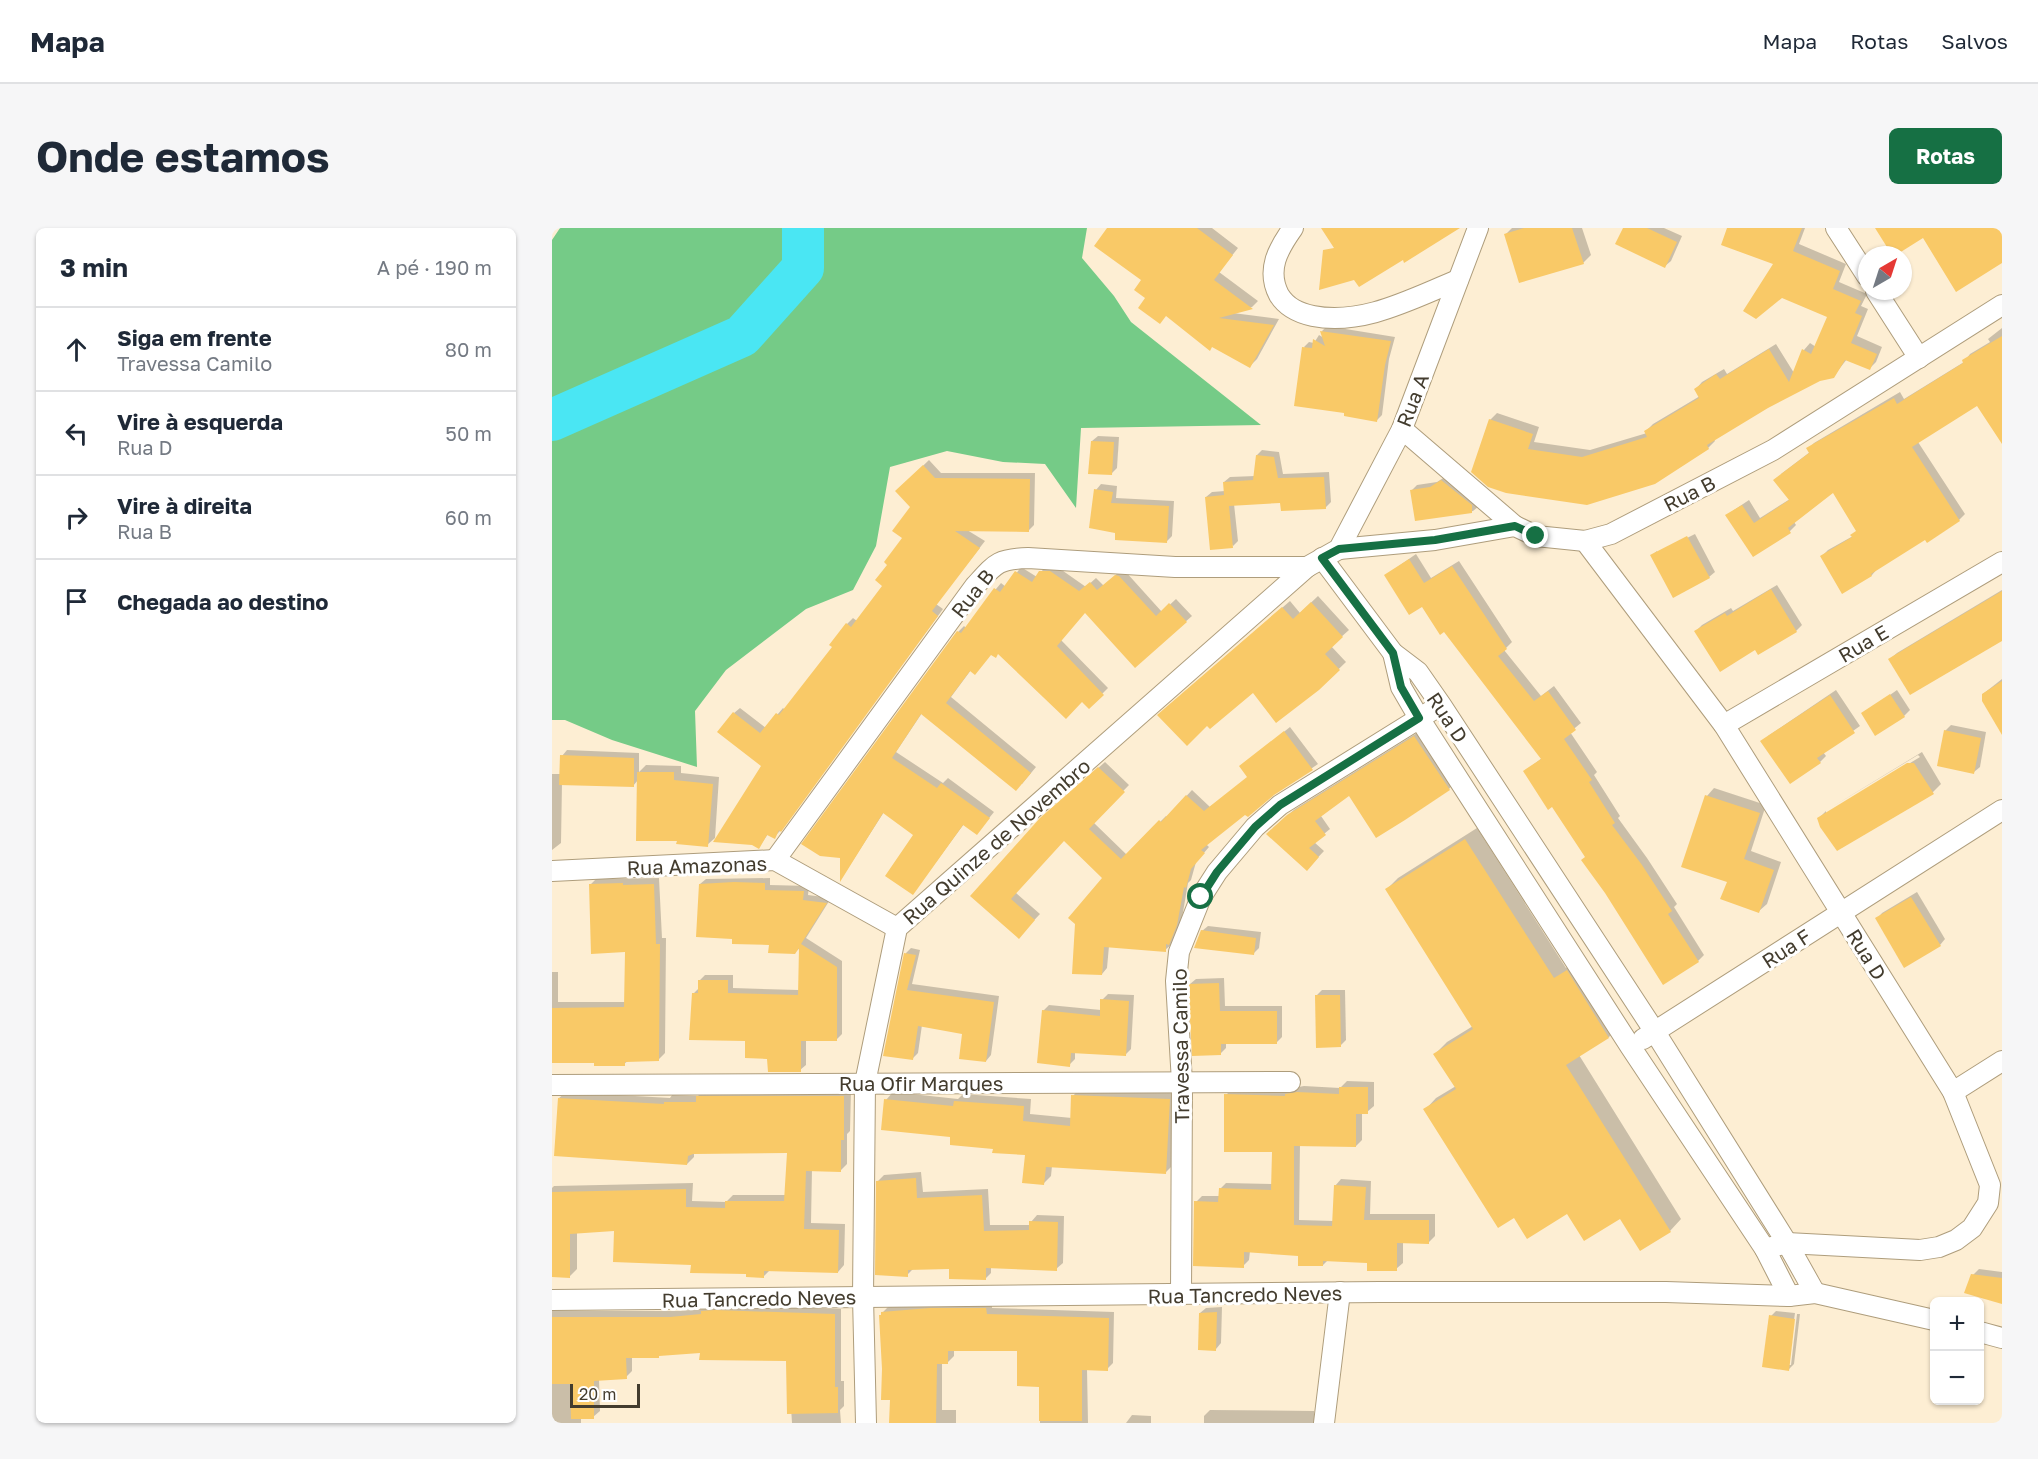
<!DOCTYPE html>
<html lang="pt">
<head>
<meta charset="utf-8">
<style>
  body { margin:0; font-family:"Golos Text",sans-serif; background:#f6f6f7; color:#1f2937 }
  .controls { position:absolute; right:18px; bottom:18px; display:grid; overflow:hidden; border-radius:9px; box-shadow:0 2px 4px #0004 }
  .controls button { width:54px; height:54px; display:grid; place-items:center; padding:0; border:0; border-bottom:2px solid #e0e1e3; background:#fff; color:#1f2937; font:30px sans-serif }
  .compass { position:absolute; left:1306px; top:18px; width:54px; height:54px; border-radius:50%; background:#fff; box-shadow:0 2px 4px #0004; rotate:39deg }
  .scale { position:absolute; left:18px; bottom:15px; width:70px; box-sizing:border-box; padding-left:6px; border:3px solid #433c2e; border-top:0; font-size:16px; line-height:21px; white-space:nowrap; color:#433c2e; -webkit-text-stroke:4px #fff; paint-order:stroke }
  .stop { position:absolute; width:18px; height:18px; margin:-14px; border:4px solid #167044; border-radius:50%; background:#fff }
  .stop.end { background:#167044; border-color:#fff; box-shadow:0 2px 6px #0008 }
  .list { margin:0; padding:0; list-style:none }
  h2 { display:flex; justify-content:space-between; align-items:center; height:78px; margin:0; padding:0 24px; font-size:26px }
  h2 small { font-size:20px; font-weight:400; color:#747a83 }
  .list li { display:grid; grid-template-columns:39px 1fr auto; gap:18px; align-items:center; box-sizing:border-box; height:84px; padding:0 24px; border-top:2px solid #e0e1e3 }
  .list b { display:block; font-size:22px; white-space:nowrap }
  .list p { margin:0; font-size:20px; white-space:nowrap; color:#747a83 }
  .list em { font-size:20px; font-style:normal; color:#747a83 }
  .icon { flex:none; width:33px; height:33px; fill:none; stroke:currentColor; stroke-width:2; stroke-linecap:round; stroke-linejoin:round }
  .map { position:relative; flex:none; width:1450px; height:1195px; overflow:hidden; border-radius:9px }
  header { display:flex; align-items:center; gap:36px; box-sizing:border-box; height:84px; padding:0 30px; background:#fff; border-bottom:2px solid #e0e1e3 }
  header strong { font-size:28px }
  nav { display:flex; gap:33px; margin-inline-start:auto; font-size:21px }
  .intro { display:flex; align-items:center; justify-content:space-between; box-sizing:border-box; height:144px; padding:0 36px }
  h1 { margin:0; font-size:42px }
  .button { padding:15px 27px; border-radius:9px; background:#167044; color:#fff; font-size:21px; font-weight:700 }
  main { display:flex; gap:36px; padding:0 36px }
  aside { flex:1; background:#fff; border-radius:9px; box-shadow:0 2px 4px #0004 }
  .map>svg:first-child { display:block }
  .forest { fill:#75cb87 }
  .shadow { fill:#0003 }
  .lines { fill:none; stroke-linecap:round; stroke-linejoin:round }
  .river { stroke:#4ae6f3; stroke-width:42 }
  .building { fill:#f9c967 }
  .minor-casing { stroke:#ae9d7c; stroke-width:22 }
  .minor { stroke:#fff; stroke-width:20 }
  .route { stroke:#167044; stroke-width:8 }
  .labels { text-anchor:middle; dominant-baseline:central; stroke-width:6; stroke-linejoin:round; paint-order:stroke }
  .street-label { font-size:20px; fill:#433c2e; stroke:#fff }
</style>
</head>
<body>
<header>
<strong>Mapa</strong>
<nav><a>Mapa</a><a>Rotas</a><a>Salvos</a></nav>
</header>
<div class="intro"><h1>Onde estamos</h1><a class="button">Rotas</a></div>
<main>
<aside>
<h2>3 min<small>A pé · 190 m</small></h2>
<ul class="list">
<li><svg class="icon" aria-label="ahead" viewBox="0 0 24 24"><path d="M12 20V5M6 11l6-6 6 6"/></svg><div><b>Siga em frente</b><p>Travessa Camilo</p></div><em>80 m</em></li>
<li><svg class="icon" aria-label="left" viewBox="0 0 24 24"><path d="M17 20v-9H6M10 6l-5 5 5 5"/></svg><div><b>Vire à esquerda</b><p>Rua D</p></div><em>50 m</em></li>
<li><svg class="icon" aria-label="right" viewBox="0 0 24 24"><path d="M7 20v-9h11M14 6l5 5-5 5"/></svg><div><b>Vire à direita</b><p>Rua B</p></div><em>60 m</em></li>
<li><svg class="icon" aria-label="arrive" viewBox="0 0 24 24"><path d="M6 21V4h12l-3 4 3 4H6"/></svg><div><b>Chegada ao destino</b></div></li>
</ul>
</aside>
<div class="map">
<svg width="1450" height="1195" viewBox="0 0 1450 1195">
  <rect width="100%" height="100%" fill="#fdeed3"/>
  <path class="forest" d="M8,0H535L530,30L562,68L579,94L709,197L529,200L524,280L493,236L451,234L395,223L338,239L324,318L301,362L254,381L174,442L143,483L145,539L60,512L13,492H0V12Z"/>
  <g class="shadow">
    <path d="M557,0H660L686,20L667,44L706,73L700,79L681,85L727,91L705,131L698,138L595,70L591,52Z"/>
    <path d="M960,0H1030L1039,27L1031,35L954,6Z"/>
    <path d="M1073,0H1112L1130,8L1119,33L1113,38Z"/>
    <path d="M1177,0H1253L1247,16L1294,36L1287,54L1315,66L1309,78L1316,81L1305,108L1330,119L1324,134L1317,141L1295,131L1281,149L1268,151L1215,178L1162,211L1163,213L1156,220L1035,275L938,192L945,185L987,199L982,214L1038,222L1095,205L1094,203L1101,196L1148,168L1144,161L1150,154L1172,141L1175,146L1224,116L1242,145L1252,122L1258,115L1264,119L1277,89L1223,36Z"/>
    <path d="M775,98L843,109L837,131L830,187L825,192L752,119L757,114L762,115L767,107L772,110L770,103Z"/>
    <path d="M1450,100V213L1426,176L1366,214L1413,286L1407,292L1373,310L1326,340L1320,347L1291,363L1270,328L1276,322L1301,308L1305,302L1282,262L1242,294L1244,297L1238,303L1201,327L1175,288L1182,282L1197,272L1208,290L1238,271L1229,246L1258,224L1256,221L1262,215L1348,164L1352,171L1412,134L1418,126L1438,114L1436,111Z"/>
    <path d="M546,208L567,209L565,240L559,246L540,213Z"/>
    <path d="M710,222L727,224L731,246L777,244L779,274L773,280L730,273L682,276L686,313L681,318L654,269L660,264L673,263L672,254L678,249L703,248L705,227Z"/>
    <path d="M377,232L389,245H483L482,297L476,303L415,302L433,313L384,376L391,381L228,603L222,609L216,606L207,619L211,537L182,485L188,480L214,500L231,480L233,482L282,419L279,417L295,396L301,390L305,393L332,357L337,336L352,310L360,279L345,263Z"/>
    <path d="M896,247L927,278L921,283L864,292L859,263L865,257L885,254Z"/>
    <path d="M549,256L565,258L564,270L622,273L620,308L614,314L564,303L544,262Z"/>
    <path d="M1143,306L1163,344L1157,349L1100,327L1105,323V325Z"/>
    <path d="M864,326L879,350L907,333L960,414L952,422L989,468L1002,458L1029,495L1018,504L1045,544L1042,547L1068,588L1066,590L1095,630L1125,676L1122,679L1152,727L1146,733L1034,629L1000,577L973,543L990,530L893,402L871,377L834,347Z"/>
    <path d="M494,338H504L534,359L544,350L552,358L569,342L573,343L610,384L624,371L640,388L583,438L533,383L509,412L556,460L537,479L530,472L447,425H440L419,442L399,469L484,539L470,556L370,485L344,524L391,555L396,550L442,584L425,605L412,596L361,665L363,606L332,584L289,651V628L251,616L406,404L412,398L414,400L444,361L449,355L454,359L469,339L485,349Z"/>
    <path d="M1225,357L1250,397L1244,403L1207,425L1204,420L1144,403L1150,397L1179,380L1181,383Z"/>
    <path d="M1450,362V411L1358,465L1338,431L1345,425Z"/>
    <path d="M766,368L797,402L779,418L794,434L766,461L702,463L614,480L738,373L748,385Z"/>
    <path d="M1450,451V504L1431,473V466Z"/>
    <path d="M1284,462L1308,498L1271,524L1274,528L1268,534L1216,508Z"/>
    <path d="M1345,462L1358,482L1352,488L1311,486Z"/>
    <path d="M1399,497L1434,504L1428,539L1422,544L1393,503Z"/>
    <path d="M738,499L766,536L694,585L654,616L657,619L644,634L639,652L636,655L630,690L619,717L613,722L557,718L555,740L550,746L552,649L512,611L463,664L488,686L472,703L420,668L496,585L553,534L577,557L541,594L575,627L614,588L615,589L640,562L658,579L697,549L689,538Z"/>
    <path d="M868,503L902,555L897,561L797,566L769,588L778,601L762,614L772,623L755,641L721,600L743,581Z"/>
    <path d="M15,522L87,525V544L94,537L129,538V545L167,549L163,610L155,617L126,612L86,552L81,558L10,555L9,615L0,622V546H9L10,528Z"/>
    <path d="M1370,524L1389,556L1381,564L1267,590L1274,583V586L1368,529L1366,527L1275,582Z"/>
    <path d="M1162,560L1214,577L1199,623L1229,634L1215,676L1207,683L1177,653L1155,568Z"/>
    <path d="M925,600L1014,740L1027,732L1068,797L1057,809L1027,827L1129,991L1118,1003L1068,989L1015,984L962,988L873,882L884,870L904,858L883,826L895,814L921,798L835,661L846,650Z"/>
    <path d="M107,650L110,710H114L113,825L107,831L77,832L72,836L0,830V744H6V774H74V723L38,657L44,651Z"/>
    <path d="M218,650V657L257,658L256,667L279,670L254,710L290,733V806L284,812L254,811V837L248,842L217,829L141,766L147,760V753L153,747H181V760L247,762L249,719L242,725L218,716L182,709L148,656L154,651Z"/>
    <path d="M1365,664L1393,711L1388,717L1325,691L1330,685Z"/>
    <path d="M656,698L709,704L707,720L701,726L650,703Z"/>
    <path d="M359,720L368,722L360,756L447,768L439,827L434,833L412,805L370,797L366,825L360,831L333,826L354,725Z"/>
    <path d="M672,750L673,778H730V809L724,815H674V820L668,826L638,756L644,751Z"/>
    <path d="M770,762H793L794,812L789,817L764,768Z"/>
    <path d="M556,766L582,767L579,821L574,826L523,823V831L517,837L491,783L497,777L549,782L550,772Z"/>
    <path d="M795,853L822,854V878L815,884H810V912L804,918L748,917L747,992L782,993L783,958L789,951L819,953L818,986H883V1008L877,1014H851V1035L844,1041L816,1034L776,1032L771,1037L748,1026L698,1023L697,1032L691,1038L644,974L650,968H668V961L674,955L721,956V923L674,867L680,861L741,860L752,858L788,860Z"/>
    <path d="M528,860L625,864L621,937L614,944L500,938L499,948L492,955L474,926L400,908L334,872L341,864L406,871L411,866L479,871L478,886L520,890L521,868Z"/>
    <path d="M152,862H299L298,903L295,906V936L288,943L260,941L259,995L293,996L292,1037L286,1044L218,1042L212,1048L140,1035L63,1001L25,1004V1041L18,1048H0V960L2,958L141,955L140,973L174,974L181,967H234L237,923L142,925V929L135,936L7,870L14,864L118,870L120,867L146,868Z"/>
    <path d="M369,944L371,964L436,961L438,997H479V994L485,987L512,988L511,1035L504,1041L439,1038V1045L433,1051L398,1039L362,1040L355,1047L326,953L332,947Z"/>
    <path d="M1427,1041L1450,1044V1075L1414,1064L1421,1047Z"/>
    <path d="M440,1074V1080L562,1084L561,1135L555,1141H535L536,1195H488V1157L467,1121L402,1122V1128L396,1134H390V1182H404V1195H339L340,1170L331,1084L337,1078Z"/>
    <path d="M157,1077L289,1081V1153H292V1178L288,1182L289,1195H240L236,1131L149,1124L80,1129V1143L74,1149L47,1151L48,1183L41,1189H29V1195H0V1083H125L153,1081Z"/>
    <path d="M670,1079L669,1115L664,1121L648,1085L654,1080Z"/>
    <path d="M1224,1083L1243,1085L1236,1137H1239L1245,1086H1248L1242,1136L1236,1142L1219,1088Z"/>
    <path d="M658,1182L762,1183V1195H652V1188Z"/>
    <path d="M580,1187L599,1188V1195H574Z"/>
  </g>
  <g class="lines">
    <path class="river" d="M0,192L190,108L251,40V0"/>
  </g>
  <g class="building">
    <path d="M555,0H645L681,27L662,52L701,81L667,90L722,97L698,140L660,119L658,123L614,88L608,96L586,80L593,70L582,62L589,52L542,18Z"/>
    <path d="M769,0H908L852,35L851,32L807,59L802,52L767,62L771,22L782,20Z"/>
    <path d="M972,0H1020L1032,36L967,55L952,6Z"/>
    <path d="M1071,0H1095L1125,14L1113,40L1063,16Z"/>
    <path d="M1175,0H1250L1241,23L1288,43L1281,61L1309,73L1303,85L1310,88L1299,115L1325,126L1318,142L1293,132L1282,150L1268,153L1216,180L1155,217L1157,221L1103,256L1035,277L954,265L936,259L919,244L937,191L981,206L976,221L1030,229L1095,209L1092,203L1147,170L1142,161L1164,146L1168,151L1217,121L1237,154L1250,121L1259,126L1275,89L1230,70L1204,91L1191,83L1221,36L1169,17Z"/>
    <path d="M1323,0H1450V35L1404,64L1371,10L1344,27H1340Z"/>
    <path d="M768,103L839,113L833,137L825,194L792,188V185L742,178L750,119L760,120L761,111L773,118Z"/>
    <path d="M1450,108V216L1425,178L1360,219L1408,293L1375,315L1373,312L1319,346L1320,348L1290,366L1268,328L1300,309L1298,307L1304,303L1281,265L1236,300L1239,305L1201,329L1173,287L1190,277L1202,295L1237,272L1221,252L1257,225L1254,220L1342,170L1345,176L1411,135L1410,132Z"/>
    <path d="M539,213L562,214L560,247L536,246Z"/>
    <path d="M704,227L722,229L726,250L772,249L774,281L729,283L728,275L677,278L681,320L658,322L653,269L672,267L671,254L701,252Z"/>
    <path d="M371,237L383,250L478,251L477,304L403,303L428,320L380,383L386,388L229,604L227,602L223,611L215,607L207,621L200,617L161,614L209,538L165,504L181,484L208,505L224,485L227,487L280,419L277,417L294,395L299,399L330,358L323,352L335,337L332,334L350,310L340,303L358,279L343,263Z"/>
    <path d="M889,252L920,277V285L863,293L858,262L878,259Z"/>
    <path d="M542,261L561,264L559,275L617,278L615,315L563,312V305L537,300Z"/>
    <path d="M1135,308L1158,350L1121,370L1098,327Z"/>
    <path d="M857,331L872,355L900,338L955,421L946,428L982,473L996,463L1024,502L1012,511L1040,552L1037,554L1063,595L1060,597L1090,637L1120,683L1116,686L1147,734L1111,757L1053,665L1029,632L1033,629L1000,579L996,582L971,543L989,531L892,404L888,407L870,379L857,387L832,347Z"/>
    <path d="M463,343L480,354L487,343H498L527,363L538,354L545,362L563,347L567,348L604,388L617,375L635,394L583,440L533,385L505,418L552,467L537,481L530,474L514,491L446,426L444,430L439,427L423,447L418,443L394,475L479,545L464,563L369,486L340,530L385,560L389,555L438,590L425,607L411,597L361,667L333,648L361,607L331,585L288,654V630L268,628L249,616L405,403L409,405L442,360L448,364Z"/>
    <path d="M1219,361L1245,404L1206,427L1203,422L1168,444L1142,403L1173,385L1175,388Z"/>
    <path d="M1450,363V413L1358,467L1336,431Z"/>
    <path d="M759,374L791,409L773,426L788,442L767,462L724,495L701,465L658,501L655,498L635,518L605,487L730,379L741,391Z"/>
    <path d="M1450,453V507L1430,473V466Z"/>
    <path d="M1338,466L1353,489L1323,508L1309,485Z"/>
    <path d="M1278,467L1303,505L1265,530L1269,535L1238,556L1208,513Z"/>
    <path d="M1392,502L1429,510L1422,546L1385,538Z"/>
    <path d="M732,503L761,542L722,567L696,589L693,587L649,622L653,625L639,641L634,660L632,659L625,697L617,717L614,716V724L552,719L550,747L520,746L523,696L516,690L550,650L512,613L459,671L483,692L467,711L418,668L488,590L546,539L573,564L537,601L569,631L607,592L609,594L634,567L652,583L695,549L687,538Z"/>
    <path d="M862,508L898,562L853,592L824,610L797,568L763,593L774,607L757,620L767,629L755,643L714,606L735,587Z"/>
    <path d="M8,527L82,530V559L7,557Z"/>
    <path d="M1355,535H1362L1382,566L1285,623L1268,599L1265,590Z"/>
    <path d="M85,544H122V552L161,556L156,619L124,616L125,613H84Z"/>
    <path d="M1153,567L1208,585L1192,631L1222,642L1207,685L1168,671L1175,654L1129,639Z"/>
    <path d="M913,611L1002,750L1015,742L1057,810L1014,837L1119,1004L1088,1023L1068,991L1032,1013L1015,986L975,1011L962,990L946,1000L871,881L904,861L881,826L921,801L833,661Z"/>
    <path d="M182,654L213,655V662L252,663L251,672L275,675L249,716L285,739V813H249V844H216L215,831L193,830V813L137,812L140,765H146V752H176V765L246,767L247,720L243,726L216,725L217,717L180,716V711L144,709L147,656Z"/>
    <path d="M71,655V657L102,656L104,716H108L107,833L73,834V838H42V835H0V780L72,779L73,724L39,726L37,656Z"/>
    <path d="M1359,669L1389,718L1352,740L1323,690Z"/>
    <path d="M649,702L704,710L702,727L642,720Z"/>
    <path d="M352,725L364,727L355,762L442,774L434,834L407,831L410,806L366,798L361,832L331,828Z"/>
    <path d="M667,755L668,783H725V816H669V827L640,828L636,756Z"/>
    <path d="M763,767H788L789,819L764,820Z"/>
    <path d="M548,771L577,773L574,828L519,825L518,839L485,835L490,782L548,788Z"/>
    <path d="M787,859H816V886H804V919L742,918V997L780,998L782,957L814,959L812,992H877V1016L845,1015V1043H815V1035L771,1033V1038H746V1028L692,1024V1040L641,1038L642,973L666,974L667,960L719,962L720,924H672V866L733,868V866L745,864L787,866Z"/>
    <path d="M519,867L618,871L614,946L494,939L492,957L470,955L473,927L440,925L441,921L398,917V909L329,902L332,871L401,878L402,873L472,878L471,893L518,898Z"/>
    <path d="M144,868H292V912H289V944L254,943L252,1001L287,1002L286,1045L212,1043V1050L194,1049V1046L138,1045L139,1037L61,1034L62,1003L18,1006V1050L0,1049V964L134,961V979L173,980V973H232L235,925L141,926L136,928L135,937L2,928L6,870L112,876V874H144Z"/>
    <path d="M364,950L365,970L430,967L432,1003L477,1002V993L506,994L505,1043L434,1040V1052L397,1051V1041L356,1042V1049L323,1047L324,953Z"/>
    <path d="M1419,1046L1450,1050V1076L1412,1065Z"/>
    <path d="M378,1080H434L435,1086L557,1090L556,1143L530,1142V1193H487V1159L465,1158V1123H396V1136H385L384,1195H337L338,1172H329L330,1141L327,1087H329V1084Z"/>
    <path d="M163,1082L283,1086V1159H286V1185L235,1186L234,1133L147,1132L148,1125L107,1128V1130H74L75,1151L42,1153V1191H19L18,1156H0V1089H118L149,1086V1083Z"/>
    <path d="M665,1084L664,1123L646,1122L647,1085Z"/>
    <path d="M1217,1087L1243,1091L1237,1143L1210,1139Z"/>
  </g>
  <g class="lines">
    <defs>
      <g id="minor">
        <path d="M741,0C726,21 714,42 727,67C735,80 747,85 761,88C811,98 861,70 906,52"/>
        <path d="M1284,0L1315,48"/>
        <path d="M1324,63L1367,130"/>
        <path d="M850,201L963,298"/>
        <path d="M1033,313L1172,497L1401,864L1438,957L1436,975L1420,1000L1404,1012L1387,1019L1368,1022L1235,1015L1213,1021"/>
        <path d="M787,321L883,312L963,298L984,308L1033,313L1059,306L1221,222L1450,77"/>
        <path d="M770,330L841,425L866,444L889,477L1103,804L1235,1015L1263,1065"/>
        <path d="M841,425L849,459L867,490L1078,818L1213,1021L1237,1068"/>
        <path d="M1172,497L1450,334"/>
        <path d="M223,632L423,358C443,336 445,331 476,330L623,339H755L787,321L850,201L926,0"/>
        <path d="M0,643L223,632L345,700"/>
        <path d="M1091,811L1450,582"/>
        <path d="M0,857L738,854"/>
        <path d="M1401,864L1450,833"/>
        <path d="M629,1067L630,854L624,753L627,724L649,669L665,644L703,599L728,577L879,483"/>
        <path d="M0,1072L828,1064H1114L1237,1068L1263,1065L1382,1092"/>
        <path d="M1428,1104L1450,1110"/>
        <path d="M314,1195L311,1069L313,855L345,700L755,339"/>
        <path d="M772,1195L788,1064"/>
      </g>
    </defs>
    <use href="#minor" class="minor-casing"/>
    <use href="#minor" class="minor"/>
  </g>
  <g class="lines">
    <path class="route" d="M649,669L665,644L703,599L728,577L867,490L849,459L841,425L770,330L787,321L883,312L963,298L984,308"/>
  </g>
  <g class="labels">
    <g class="street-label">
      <text transform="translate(860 172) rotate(-69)">Rua A</text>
      <text transform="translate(1137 265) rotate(-27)">Rua B</text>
      <text transform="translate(420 365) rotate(-52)">Rua B</text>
      <text transform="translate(1311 415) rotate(-30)">Rua E</text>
      <text transform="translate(896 489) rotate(56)">Rua D</text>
      <text transform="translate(444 613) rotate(-41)">Rua Quinze de Novembro</text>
      <text transform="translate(145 637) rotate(-2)">Rua Amazonas</text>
      <text transform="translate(1234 720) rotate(-33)">Rua F</text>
      <text transform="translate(1315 726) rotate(58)">Rua D</text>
      <text transform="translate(628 818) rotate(-91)">Travessa Camilo</text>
      <text x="369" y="855">Rua Ofir Marques</text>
      <text transform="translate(693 1066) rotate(-1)">Rua Tancredo Neves</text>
      <text transform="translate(207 1070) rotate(-1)">Rua Tancredo Neves</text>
    </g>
  </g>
</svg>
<div class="controls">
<button>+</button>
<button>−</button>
</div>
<svg class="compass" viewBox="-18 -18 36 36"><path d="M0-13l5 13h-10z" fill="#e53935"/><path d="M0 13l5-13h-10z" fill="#747a83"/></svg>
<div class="scale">20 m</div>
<div class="stop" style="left:649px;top:669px"></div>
<div class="stop end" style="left:984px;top:308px"></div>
</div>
</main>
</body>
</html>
